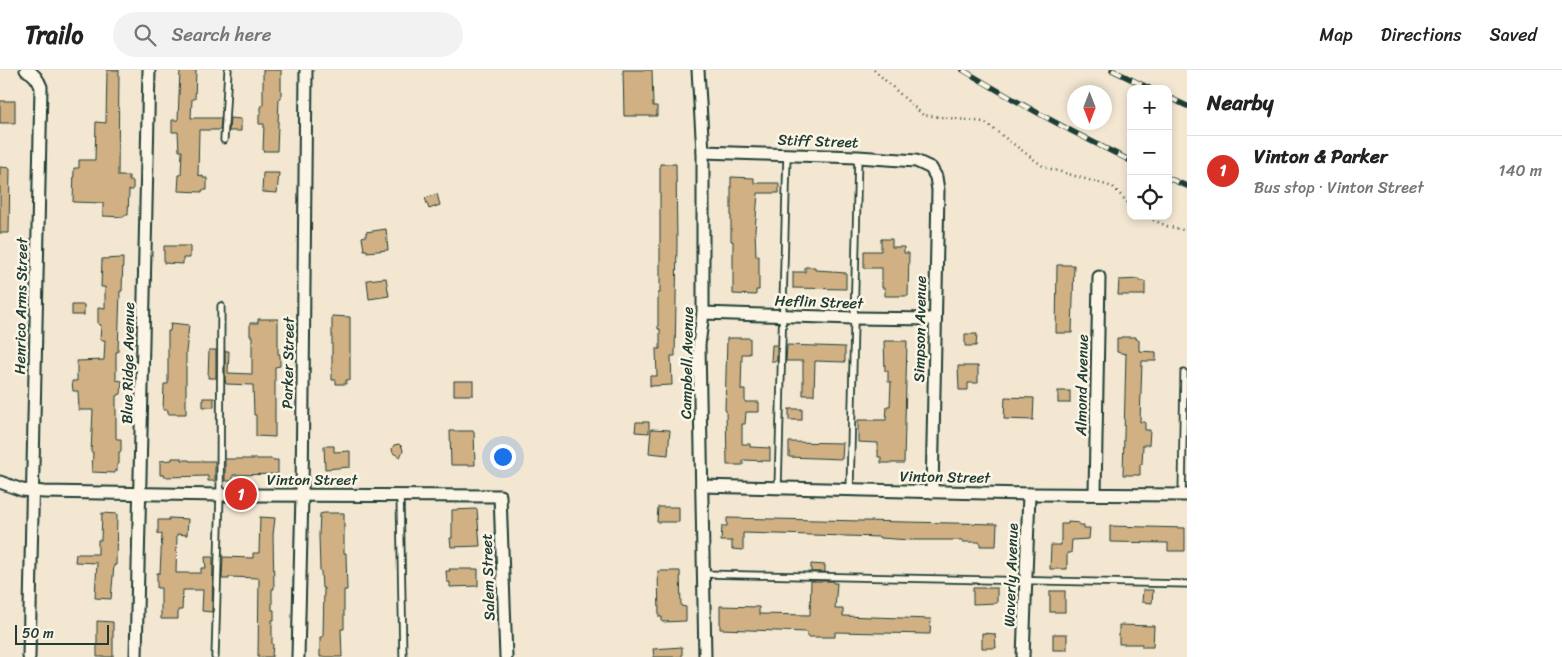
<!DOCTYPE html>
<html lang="en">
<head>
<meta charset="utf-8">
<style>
  body { margin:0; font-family:Sriracha,sans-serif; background:#f2f2f2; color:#222 }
  .controls { position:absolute; right:15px; top:15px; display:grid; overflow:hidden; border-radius:10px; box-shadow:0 2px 8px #0003 }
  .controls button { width:45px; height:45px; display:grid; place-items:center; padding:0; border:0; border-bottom:1px solid #e0e0e0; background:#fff; color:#222; font:25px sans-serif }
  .compass { position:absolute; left:1067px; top:15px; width:45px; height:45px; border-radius:50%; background:#fff; box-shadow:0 2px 8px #0003; rotate:180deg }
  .scale { position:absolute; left:15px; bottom:12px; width:94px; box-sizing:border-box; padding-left:5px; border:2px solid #1f3d34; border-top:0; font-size:14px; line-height:18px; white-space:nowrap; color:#1f3d34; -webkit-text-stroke:4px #fcf5e5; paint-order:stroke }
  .you { position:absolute; left:502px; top:386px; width:18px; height:18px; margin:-12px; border:4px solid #fff; border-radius:50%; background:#1a73e8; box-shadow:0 0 0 8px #1a73e833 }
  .badge { display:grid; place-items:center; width:32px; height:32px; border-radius:50%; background:#d93025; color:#fff; font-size:16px; font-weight:700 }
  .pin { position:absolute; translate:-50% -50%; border:2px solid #fff; box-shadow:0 1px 5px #0006 }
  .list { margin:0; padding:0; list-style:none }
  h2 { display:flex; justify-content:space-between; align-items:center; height:65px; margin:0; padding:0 20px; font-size:21px }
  h2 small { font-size:16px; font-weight:400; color:#767676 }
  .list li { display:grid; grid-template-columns:32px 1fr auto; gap:15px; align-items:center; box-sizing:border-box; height:70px; padding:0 20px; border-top:1px solid #e0e0e0 }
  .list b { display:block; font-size:19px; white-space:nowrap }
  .list p { margin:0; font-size:16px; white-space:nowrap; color:#767676 }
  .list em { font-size:16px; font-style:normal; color:#767676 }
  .icon { flex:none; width:28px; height:28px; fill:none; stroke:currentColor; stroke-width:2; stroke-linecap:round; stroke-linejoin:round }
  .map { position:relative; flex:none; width:1187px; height:587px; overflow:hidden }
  header { display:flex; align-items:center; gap:30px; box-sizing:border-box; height:70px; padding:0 25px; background:#fff; border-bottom:1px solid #e0e0e0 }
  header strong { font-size:24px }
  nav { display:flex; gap:28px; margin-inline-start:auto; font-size:18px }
  .search { width:350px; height:45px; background:#f2f2f2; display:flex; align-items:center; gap:12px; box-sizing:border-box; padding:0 18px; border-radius:28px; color:#767676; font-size:19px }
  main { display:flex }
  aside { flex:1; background:#fff }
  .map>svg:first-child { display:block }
  .building { fill:#d1b184; stroke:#1f3d34 }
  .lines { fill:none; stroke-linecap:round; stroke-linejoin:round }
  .service-casing { stroke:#1f3d34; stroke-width:9 }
  .minor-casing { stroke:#1f3d34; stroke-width:15 }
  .path { stroke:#1f3d34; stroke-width:2.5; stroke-dasharray:1 4; stroke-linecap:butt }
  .service { stroke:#fcf5e5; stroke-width:5.5 }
  .minor { stroke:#fcf5e5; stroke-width:11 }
  .rail-casing { stroke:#1f3d34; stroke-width:5.5 }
  .rail { stroke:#fcf5e5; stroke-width:4; stroke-dasharray:11; stroke-linecap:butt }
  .labels { text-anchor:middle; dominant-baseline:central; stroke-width:5; stroke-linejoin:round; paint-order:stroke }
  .street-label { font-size:15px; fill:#1f3d34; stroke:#fcf5e5 }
</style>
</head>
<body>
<header>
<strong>Trailo</strong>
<div class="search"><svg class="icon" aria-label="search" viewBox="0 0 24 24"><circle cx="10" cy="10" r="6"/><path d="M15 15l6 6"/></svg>Search here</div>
<nav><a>Map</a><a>Directions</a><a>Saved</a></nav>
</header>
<main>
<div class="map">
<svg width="1187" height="587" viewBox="0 0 1187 587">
  <rect width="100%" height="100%" fill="#f3e7d2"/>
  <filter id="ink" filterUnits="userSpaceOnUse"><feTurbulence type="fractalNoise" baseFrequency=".02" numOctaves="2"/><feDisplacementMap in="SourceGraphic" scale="10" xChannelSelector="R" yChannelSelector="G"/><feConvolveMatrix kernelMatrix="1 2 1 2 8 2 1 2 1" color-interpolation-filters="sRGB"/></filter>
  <g filter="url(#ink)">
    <g class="building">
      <path d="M107,0H119L118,106H129V111H133V120H129L128,145H124V147L103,146V133L73,132L74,98H79V90H95L96,52L106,53Z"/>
      <path d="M180,0H196L195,29H192L191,48H221L220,60H199L198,105L203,106V108H207V120H202V122L178,121L179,105H181L182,81H179L178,62H172V50H178Z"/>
      <path d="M263,0H281V28H279L277,81H263L264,54H259V44H261V36H263Z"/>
      <path d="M623,0H652L653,36H657V46H624Z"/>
      <rect x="0" y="31" width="15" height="22"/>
      <path d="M230,48L241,49V61H229Z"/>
      <path d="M660,94H676L677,174L675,286H671L672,315L650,316V306H657L656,279H660V259H658V223H660Z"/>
      <path d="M0,97L10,98L9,163H0Z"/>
      <path d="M263,103H279L277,123L262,122Z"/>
      <path d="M731,107L754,108V113H779V123H758L755,160L756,186H759V220H756V225L733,224V171H731Z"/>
      <path d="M437,124L440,135L429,139L425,128Z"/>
      <path d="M386,159L388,180L367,182V180H364L362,167L366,166V162Z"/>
      <path d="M881,169H892V177H904V183H909L908,226H885V218H882V198H864V181H881Z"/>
      <path d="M164,176H190V188H183V194L164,193Z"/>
      <path d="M123,188L122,221H120L118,282H116V310L122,311L121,324L116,326V368L117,369H121V382H119V394H117V401H115V403L92,402L93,382H91L93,340H79L78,321H73L72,311H77V291L104,290L105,270H100L101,255L98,254V237L105,238V217H101L102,189Z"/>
      <path d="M1057,195H1074L1072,263H1056Z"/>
      <path d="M805,197H815V200L832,201V202L846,203V219L793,218V202H805Z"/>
      <path d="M386,208L389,226L369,229L367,210Z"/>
      <path d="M1139,209V211H1145V225H1118L1119,210Z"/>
      <rect x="72" y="235" width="12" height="10"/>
      <path d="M332,246L350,247V310H346V314H336V310H332Z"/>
      <path d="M258,249H278V284H280V296L275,297V367L256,366V345H254L253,315L226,314L225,309V281H229L228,303L252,304V266H250V253H258Z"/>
      <path d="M171,253L189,255L186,282V344H168V340H163L164,314H168V261H170Z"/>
      <path d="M965,264H977L976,276H965Z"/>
      <path d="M1121,267H1136V269L1139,270V281L1156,282V291H1142L1140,352H1145V360H1150L1149,375H1143L1142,394H1140V405H1123L1126,284L1117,282V268H1121Z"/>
      <path d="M727,268H750V284H742L741,320H745V332H759V342H746L745,354H742V374H750V377L770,378V391L743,390V395H727L726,340H725Z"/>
      <path d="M884,271H907L904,393H881V387H878V373L858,372V350H886L887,336H890L891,312H888V301H885Z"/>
      <path d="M772,275H777V291H771Z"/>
      <path d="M787,275L845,277V292L815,291L814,325H803V291H786Z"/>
      <path d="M209,280H216V308H208Z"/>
      <path d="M958,296H978V313H968V320H959Z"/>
      <rect x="454" y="311" width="19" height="14"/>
      <rect x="1058" y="321" width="12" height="12"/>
      <path d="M1005,327L1034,328L1033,350L1004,349Z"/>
      <rect x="203" y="328" width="11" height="9"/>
      <rect x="789" y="339" width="13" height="11"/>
      <path d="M636,352H649V363L635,362Z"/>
      <path d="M651,359L670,360L668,385L649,383Z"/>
      <path d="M450,361H474L475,395H451Z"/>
      <path d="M789,372L843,373L842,389L789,387Z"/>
      <path d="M399,374L402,377L403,381L400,387L393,383L392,379L394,375Z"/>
      <path d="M324,376H334V382L350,381V397L325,399Z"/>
      <path d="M172,388H182V390H189V391H215V411H208V406L164,407V405H160V391L172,390Z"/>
      <path d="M225,389H273V390H278V404L233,405V411H225Z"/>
      <path d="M658,437H679V452H657Z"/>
      <path d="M477,439L480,476L451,477L450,468H452V440Z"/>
      <path d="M102,443L117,444L116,495H114L111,529L95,528L97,493L75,492L76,484H98V470H101Z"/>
      <path d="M324,443H344V483H346L347,520H344V559H341L342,587H320V567H323L324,518H322L321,501H320L319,465L320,444Z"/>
      <path d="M260,447L275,448L273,465L274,519H272V540H274V550H272V574H273L272,587H258L259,508L229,507V509H222L223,487L253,488V483H259Z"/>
      <path d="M169,448L188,449L187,465L177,464L176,503H201V498H206L205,487H213L212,542L202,541L203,520H183L182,540H178V549H161V518H157V503H160L162,464H158V450H169Z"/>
      <path d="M727,448L997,454L996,476H980V472H963V470H910L880,468V467L743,463V480L732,479V471H721L722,456H727Z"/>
      <path d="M1068,452L1079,453V455H1084V458H1090L1089,469L1072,470L1071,483H1067V499H1050L1051,475H1061V454H1068Z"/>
      <path d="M1110,456L1185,458V481H1168V473L1110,472Z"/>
      <path d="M811,494L825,495V502H811Z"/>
      <path d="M449,499H478V516L450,517V512H447L446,501H450Z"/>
      <path d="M658,501H680L681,536L686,537V551L662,552V547H659Z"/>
      <path d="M811,511H833V513H837L835,539H843V546L931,549L930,564L835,562V567H807V562L720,559V536L759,537V544L810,545Z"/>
      <path d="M973,518H997V533L973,534Z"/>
      <path d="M1143,520H1153L1152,533L1142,532Z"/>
      <rect x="1050" y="521" width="15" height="21"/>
      <path d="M97,551L113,552V587H97Z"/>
      <path d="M1119,555L1154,556L1153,577H1142V574H1119Z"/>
      <path d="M982,563L995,564L996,578H982Z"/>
      <rect x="1053" y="564" width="14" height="16"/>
      <path d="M682,577V587H654L653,579Z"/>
    </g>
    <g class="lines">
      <defs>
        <g id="service">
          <path d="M224,70L228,0"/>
          <path d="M778,418L787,85"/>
          <path d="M850,420L858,87"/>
          <path d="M400,425L403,587"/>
          <path d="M1182,425L1184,303"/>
          <path d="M703,504L1187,514"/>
          <path d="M215,587L220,425L221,236"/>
        </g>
        <g id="minor">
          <path d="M26,0C34,3 38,9 41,17L29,587"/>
          <path d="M698,0L703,82V243L699,275L705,587"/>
          <path d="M703,82L858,87L916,91L931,98L936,107L938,120L932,422"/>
          <path d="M703,243L853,248L935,249"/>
          <path d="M0,412L22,420L44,422L220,425L500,426L506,587"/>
          <path d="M702,416L1029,424L1187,425"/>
          <path d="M1095,423L1099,207"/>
          <path d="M136,587L149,0"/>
          <path d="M298,587L302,425L306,0"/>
          <path d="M1023,587L1029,424"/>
        </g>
      </defs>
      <use href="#service" class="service-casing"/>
      <use href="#minor" class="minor-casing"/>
      <g class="path">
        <path d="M874,0L923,45L984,52L1044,97L1113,117L1131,136"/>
        <path d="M1144,146L1167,156L1187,161"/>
      </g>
      <use href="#service" class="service"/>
      <use href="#minor" class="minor"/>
      <defs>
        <g id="rail">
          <path d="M963,0C1018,33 1073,63 1131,91"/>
          <path d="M1112,0L1151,19"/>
          <path d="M1168,27L1187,36"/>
          <path d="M1168,108L1187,116"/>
        </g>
      </defs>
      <use href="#rail" class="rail-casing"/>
      <use href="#rail" class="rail"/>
    </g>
  </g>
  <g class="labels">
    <g class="street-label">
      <text transform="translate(818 71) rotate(2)">Stiff Street</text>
      <text transform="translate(819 232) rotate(2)">Heflin Street</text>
      <text transform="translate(21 236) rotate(-89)">Henrico Arms Street</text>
      <text transform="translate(920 259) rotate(-89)">Simpson Avenue</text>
      <text transform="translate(128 293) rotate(-89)">Blue Ridge Avenue</text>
      <text transform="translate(288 293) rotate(-89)">Parker Street</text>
      <text transform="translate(687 293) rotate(-89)">Campbell Avenue</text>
      <text transform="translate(1082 315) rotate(-89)">Almond Avenue</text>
      <text transform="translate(945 407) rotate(1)">Vinton Street</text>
      <text x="312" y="410">Vinton Street</text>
      <text transform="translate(1011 505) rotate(-88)">Waverly Avenue</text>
      <text transform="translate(488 507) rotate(-92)">Salem Street</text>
    </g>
  </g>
</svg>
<div class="controls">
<button>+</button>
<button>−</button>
<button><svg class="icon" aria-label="locate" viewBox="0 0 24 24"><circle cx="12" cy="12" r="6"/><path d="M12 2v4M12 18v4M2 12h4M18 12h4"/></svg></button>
</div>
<svg class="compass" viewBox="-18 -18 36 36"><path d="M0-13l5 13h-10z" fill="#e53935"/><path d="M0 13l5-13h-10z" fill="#767676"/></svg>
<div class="scale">50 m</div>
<div class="you"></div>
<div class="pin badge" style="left:241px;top:424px">1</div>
</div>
<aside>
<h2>Nearby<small></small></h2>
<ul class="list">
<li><span class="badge">1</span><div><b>Vinton &amp; Parker</b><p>Bus stop · Vinton Street</p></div><em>140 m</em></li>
</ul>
</aside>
</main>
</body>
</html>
